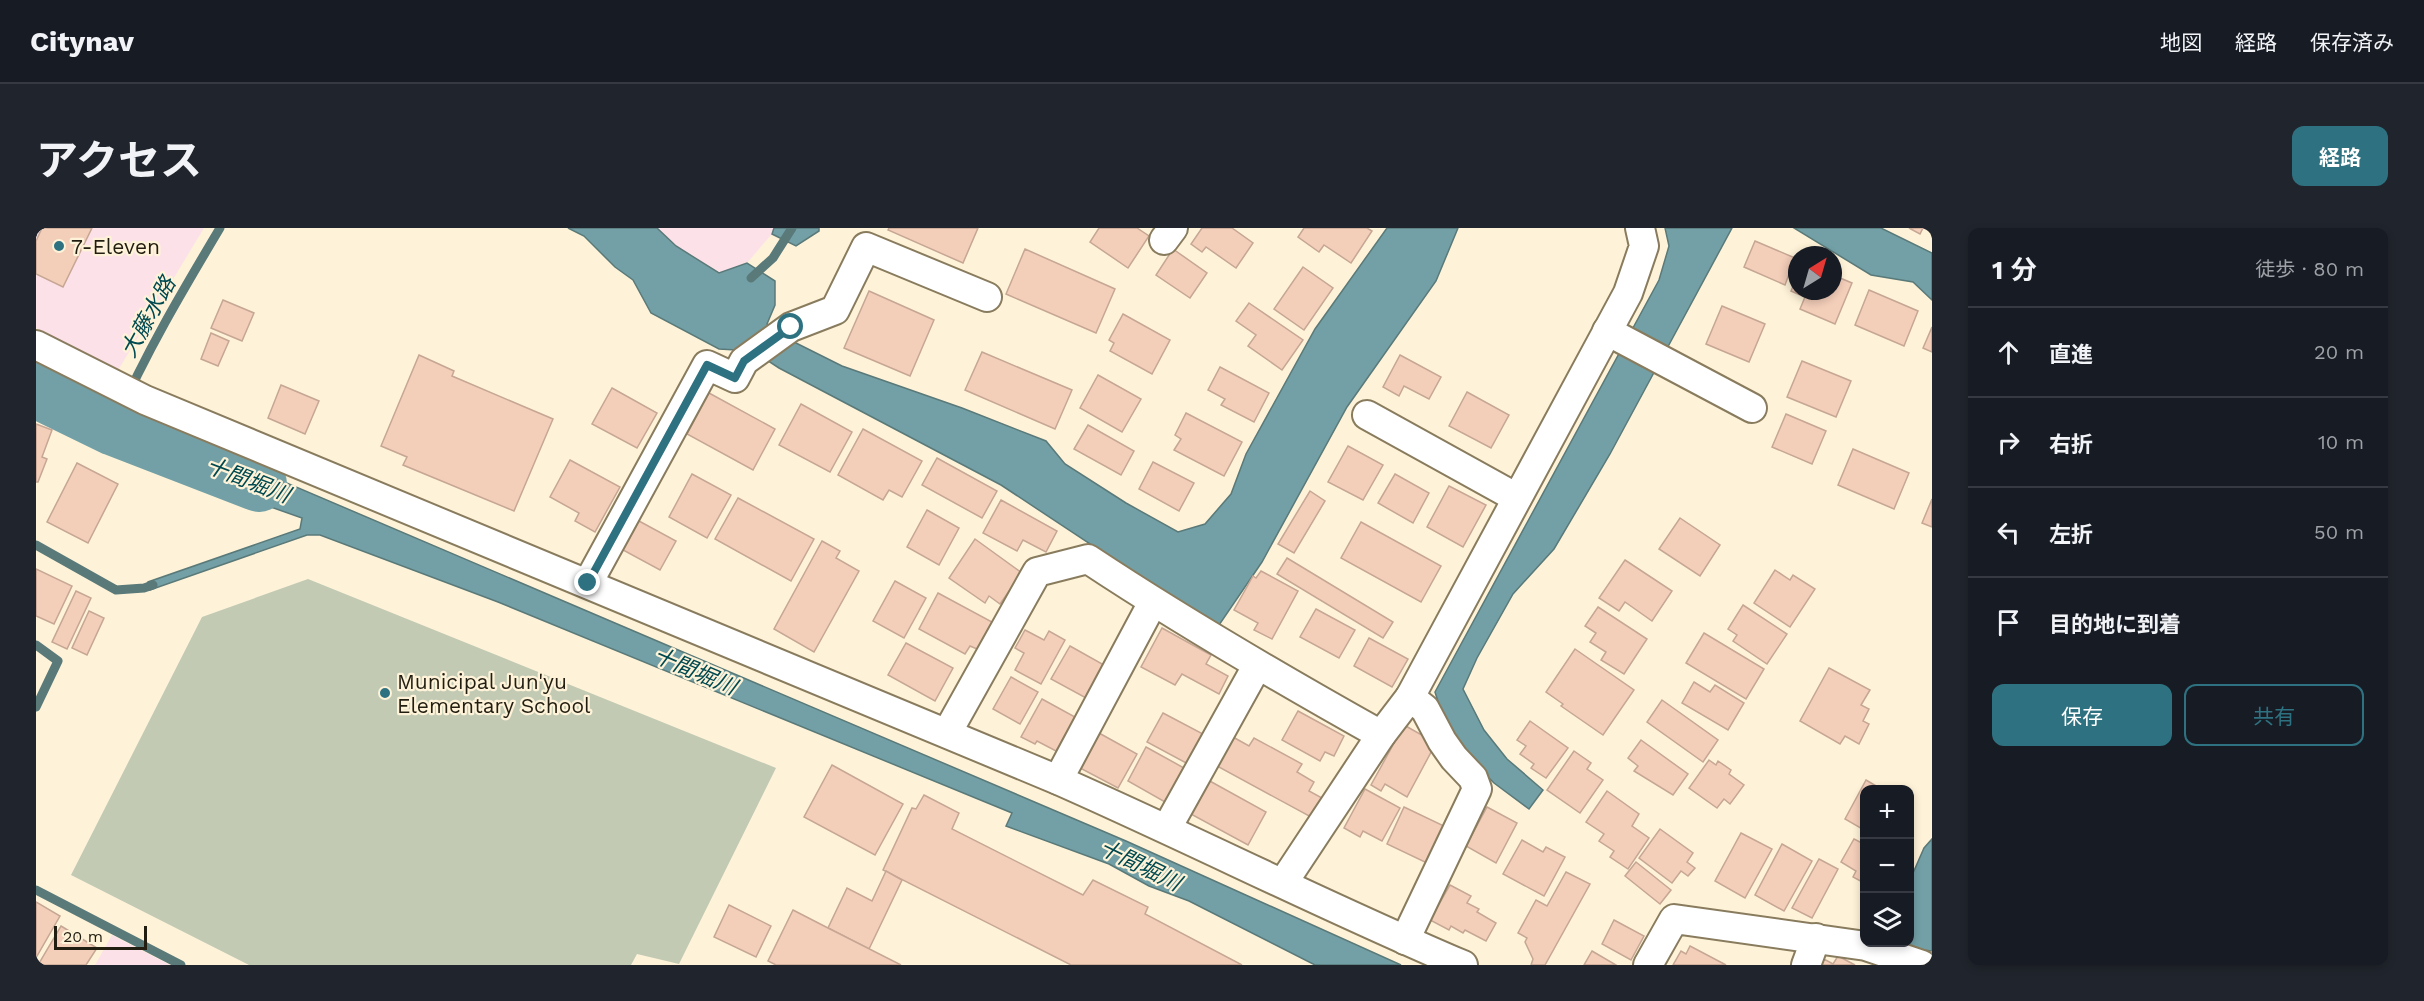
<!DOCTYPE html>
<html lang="ja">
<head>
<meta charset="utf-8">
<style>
  body { margin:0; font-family:"Work Sans","Noto Sans JP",sans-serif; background:#20242c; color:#f1f3f6 }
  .controls { position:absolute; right:18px; bottom:18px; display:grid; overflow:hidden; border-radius:12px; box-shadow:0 3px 9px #0003 }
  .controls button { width:54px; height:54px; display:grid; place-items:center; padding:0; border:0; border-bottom:2px solid #363941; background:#171b24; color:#f1f3f6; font:30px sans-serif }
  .compass { position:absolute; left:1752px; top:18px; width:54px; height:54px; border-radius:50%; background:#171b24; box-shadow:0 3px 9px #0003; rotate:37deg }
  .scale { position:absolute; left:18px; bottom:15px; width:93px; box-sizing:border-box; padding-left:6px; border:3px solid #221d11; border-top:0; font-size:16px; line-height:21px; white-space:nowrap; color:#221d11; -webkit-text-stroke:4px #fef3d8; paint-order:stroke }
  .stop { position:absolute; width:18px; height:18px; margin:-14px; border:4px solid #2e7281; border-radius:50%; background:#fff }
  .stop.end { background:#2e7281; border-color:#fff; box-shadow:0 2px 6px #0008 }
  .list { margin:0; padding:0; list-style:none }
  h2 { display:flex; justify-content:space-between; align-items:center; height:78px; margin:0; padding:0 24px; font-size:26px }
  h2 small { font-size:20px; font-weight:400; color:#9ea1a6 }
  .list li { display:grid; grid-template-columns:39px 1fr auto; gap:18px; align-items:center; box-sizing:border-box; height:90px; padding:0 24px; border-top:2px solid #363941 }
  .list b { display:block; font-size:22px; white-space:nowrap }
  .list em { font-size:20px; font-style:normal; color:#9ea1a6 }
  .actions { display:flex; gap:12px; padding:18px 24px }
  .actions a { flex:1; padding:14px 0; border:2px solid #2e7281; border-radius:12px; text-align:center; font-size:21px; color:#2e7281 }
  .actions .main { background:#2e7281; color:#fff }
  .icon { flex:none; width:33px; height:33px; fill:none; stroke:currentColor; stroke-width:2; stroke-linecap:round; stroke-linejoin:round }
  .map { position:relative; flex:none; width:1896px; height:737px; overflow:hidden; border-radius:12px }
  header { display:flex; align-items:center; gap:36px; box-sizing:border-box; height:84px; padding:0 30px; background:#171b24; border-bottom:2px solid #363941 }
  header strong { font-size:28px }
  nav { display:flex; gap:33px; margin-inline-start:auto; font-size:21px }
  .intro { display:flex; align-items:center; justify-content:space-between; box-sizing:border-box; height:144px; padding:0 36px }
  h1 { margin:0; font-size:42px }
  .button { padding:15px 27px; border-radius:12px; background:#2e7281; color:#fff; font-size:21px; font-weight:700 }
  main { display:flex; gap:36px; padding:0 36px }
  aside { flex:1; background:#171b24; border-radius:12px; box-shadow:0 3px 9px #0003 }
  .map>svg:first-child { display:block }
  .commercial { fill:#fce2e8 }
  .green { fill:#c2cab4 }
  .water { fill:#72a0a6; stroke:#5a7979; stroke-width:1.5 }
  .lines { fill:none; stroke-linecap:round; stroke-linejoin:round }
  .stream { stroke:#5a7979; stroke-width:9 }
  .river { stroke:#72a0a6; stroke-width:56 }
  .building { fill:#f3ceb9; stroke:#c6a694; stroke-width:1.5 }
  .minor-casing { stroke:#897c5e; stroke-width:32 }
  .minor { stroke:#fff; stroke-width:28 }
  .route { stroke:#2e7281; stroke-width:8 }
  .poi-dot { fill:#2e7281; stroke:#fef3d8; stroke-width:2 }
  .labels { text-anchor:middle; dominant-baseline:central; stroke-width:4.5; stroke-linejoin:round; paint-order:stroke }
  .poi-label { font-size:21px; fill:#221d11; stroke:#fef3d8; text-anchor:start }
  .water-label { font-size:22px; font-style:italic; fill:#004950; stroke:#fef3d8 }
</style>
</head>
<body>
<header>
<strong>Citynav</strong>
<nav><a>地図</a><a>経路</a><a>保存済み</a></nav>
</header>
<div class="intro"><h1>アクセス</h1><a class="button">経路</a></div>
<main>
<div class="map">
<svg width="1896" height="737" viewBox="0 0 1896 737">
  <rect width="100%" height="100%" fill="#fef3d8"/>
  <g class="commercial">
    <path d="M0,0H168L81,144L0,100Z"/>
    <path d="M621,0H738L736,6L711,35L683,45L640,18Z"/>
    <path d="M76,707L134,737H59Z"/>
  </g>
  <path class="green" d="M272,351L740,540L643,736L601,726L595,737H213L35,647L166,389Z"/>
  <g class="water">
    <path d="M532,0H621L640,18L683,45L711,35L739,53V77L731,96L758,114L806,138L926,180L1010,213L1029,236L1090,275L1142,304L1169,296L1195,266L1210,226L1279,101L1351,0H1422L1400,53L1311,179L1226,334L1181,400L965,257L743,140L717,123L683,121L615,85L597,52L579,39L548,8Z"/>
    <path d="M738,0H783V3L760,18L736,6Z"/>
    <path d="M1629,0H1696L1574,226L1518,321L1477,366L1441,430L1427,461L1448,502L1471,531L1507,562L1493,581L1458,555L1414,511L1399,464L1623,52L1633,18Z"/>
    <path d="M1758,0H1845L1896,25V72L1877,54L1835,47Z"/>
    <path d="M0,142L85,184L131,202L119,237L44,205L29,191L0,176Z"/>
    <path d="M157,215L1090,613L1365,737H1279L1153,673L1113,658L1073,636L970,598L976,585L462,374L284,307H271L114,362L108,360L112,354L264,301L266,290L144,247Z"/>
    <path d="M1896,611V723L1878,721L1863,715L1874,714V652L1888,620Z"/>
  </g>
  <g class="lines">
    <g class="stream">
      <path d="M715,50L737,30L756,0"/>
      <path d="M80,193C109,126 147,62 184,0"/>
      <path d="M0,317L80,362L108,360L117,357"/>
      <path d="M0,417L22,433L0,479"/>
      <path d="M0,662L145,737"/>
    </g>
    <path class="river" d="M0,162L78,200L223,256"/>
  </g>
  <g class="building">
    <path d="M6,0H56L27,59L0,46V13Z"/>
    <path d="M853,0H942L927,35L852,2Z"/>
    <path d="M1063,0H1101L1113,8L1092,40L1054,14Z"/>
    <path d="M1166,0H1196L1217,15L1200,40L1170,19L1166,24L1155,16Z"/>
    <path d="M1268,0H1331L1336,3L1315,35L1288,17L1283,24L1262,9Z"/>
    <path d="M1873,0H1887L1884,6Z"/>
    <path d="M1719,13L1759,30L1749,57L1708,39Z"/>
    <path d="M989,21L1079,61L1060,105L970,66Z"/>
    <path d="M1137,21L1171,45L1154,70L1120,47Z"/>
    <path d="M1267,39L1297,60L1268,102L1238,81Z"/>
    <path d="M1797,47L1816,55L1799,96L1764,81L1769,69L1755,63L1761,49V63H1797Z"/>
    <path d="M1833,62L1882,83L1868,118L1819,97Z"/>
    <path d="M833,63L898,92L874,148L808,120Z"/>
    <path d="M187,72L218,85L206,113L175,100Z"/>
    <path d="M1213,75L1267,112L1246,142L1212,118L1220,107L1200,93Z"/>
    <path d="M1686,78L1729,96L1713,134L1670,116Z"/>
    <path d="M1087,86L1134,112L1116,146L1074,123L1078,115L1073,112Z"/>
    <path d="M1896,99V124L1887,120Z"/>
    <path d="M175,105L193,113L182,138L165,131Z"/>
    <path d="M946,124L1036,162L1019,201L929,162Z"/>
    <path d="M383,127L418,143L416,148L517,191L478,283L367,237L371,229L345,218Z"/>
    <path d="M1364,127L1405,149L1393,171L1368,158L1363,168L1347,159Z"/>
    <path d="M1766,133L1815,153L1800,189L1751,169Z"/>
    <path d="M1184,139L1233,165L1218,194L1185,177L1189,171L1172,162Z"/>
    <path d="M1062,147L1105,171L1086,204L1044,180Z"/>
    <path d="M245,157L283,173L269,206L232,190Z"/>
    <path d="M576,160L621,185L601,220L556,196Z"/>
    <path d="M1431,164L1473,187L1455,220L1413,198Z"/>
    <path d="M673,165L739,201L717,242L651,206Z"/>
    <path d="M765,176L816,204L794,244L743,217Z"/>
    <path d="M1150,185L1206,214L1188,248L1138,222L1145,211L1139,207Z"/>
    <path d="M1750,186L1790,203L1776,236L1736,219Z"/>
    <path d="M0,196L16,202L6,229L11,231L2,254H0Z"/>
    <path d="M1052,197L1098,223L1085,247L1038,221Z"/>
    <path d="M827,201L886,233L866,269L853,262L847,272L802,247Z"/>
    <path d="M1312,218L1347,237L1327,272L1292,254Z"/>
    <path d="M1817,221L1873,245L1858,281L1802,257Z"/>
    <path d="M901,230L961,263L946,290L886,257Z"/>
    <path d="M534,232L584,259L559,304L539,293L543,285L514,269Z"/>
    <path d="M1117,234L1158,255L1143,283L1103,261Z"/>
    <path d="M41,235L82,256L52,315L11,294Z"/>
    <path d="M656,246L695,267L671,310L633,289Z"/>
    <path d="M1359,246L1393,265L1377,295L1342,275Z"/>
    <path d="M1413,258L1450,277L1427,319L1391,299Z"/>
    <path d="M1274,263L1289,273L1258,325L1242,316Z"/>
    <path d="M702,270L778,311L755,353L679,311Z"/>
    <path d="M1896,271V299L1886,295Z"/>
    <path d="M965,272L1021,303L1010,324L987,312L981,323L947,305Z"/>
    <path d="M891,282L923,300L903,337L871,319Z"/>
    <path d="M1644,290L1684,317L1664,348L1623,321Z"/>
    <path d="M603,293L640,313L624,342L587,322Z"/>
    <path d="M1325,294L1405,338L1385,374L1305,330Z"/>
    <path d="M939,311L986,345L964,376L953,368L949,375L913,350Z"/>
    <path d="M786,313L804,323L800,330L823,343L778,424L738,401Z"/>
    <path d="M1251,330L1357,394L1347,410L1241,346Z"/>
    <path d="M1589,332L1636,363L1616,393L1589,374L1583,383L1563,370Z"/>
    <path d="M0,341L36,358L18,396L0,388Z"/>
    <path d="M1739,342L1754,352L1757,347L1779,361L1754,399L1718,375Z"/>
    <path d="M1225,343L1262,363L1236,411L1218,402L1222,395L1198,382L1217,348L1220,350Z"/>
    <path d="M859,353L890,370L868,410L837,393Z"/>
    <path d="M40,363L55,370L31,421L16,414Z"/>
    <path d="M902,365L956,394L941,421L934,418L929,426L883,401Z"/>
    <path d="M1707,377L1751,406L1731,436L1697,413L1701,407L1692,401Z"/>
    <path d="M1562,379L1611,411L1588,446L1565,432L1570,424L1554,414L1560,405L1549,398Z"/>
    <path d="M1280,381L1319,402L1303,430L1264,409Z"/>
    <path d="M53,383L68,390L51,427L36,420Z"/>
    <path d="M1126,400L1175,427L1170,436L1192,448L1183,466L1146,446L1139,457L1105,439Z"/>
    <path d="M989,402L1008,412L1013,403L1029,412L1005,456L979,442L988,425L979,420Z"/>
    <path d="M1668,405L1728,441L1710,471L1650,435Z"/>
    <path d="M1333,410L1372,431L1356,459L1318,438Z"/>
    <path d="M870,415L917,440L899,473L852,447Z"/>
    <path d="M1034,418L1068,437L1050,470L1015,451Z"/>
    <path d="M1539,421L1598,462L1567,507L1525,478L1527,476L1510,464Z"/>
    <path d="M1793,440L1834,462L1825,477L1833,481L1827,493L1833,496L1823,516L1809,508L1804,516L1764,493Z"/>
    <path d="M975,449L1002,464L984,496L957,481Z"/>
    <path d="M1658,454L1674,464L1679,457L1708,475L1692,502L1646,475Z"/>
    <path d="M1006,471L1039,489L1020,523L1001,513L999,516L985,509Z"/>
    <path d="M1626,472L1682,512L1667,534L1611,494Z"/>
    <path d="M1262,483L1308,508L1298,528L1289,524L1284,533L1246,512Z"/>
    <path d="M1127,485L1167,506L1152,536L1111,514Z"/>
    <path d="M1494,493L1532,520L1510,550L1495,540L1498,536L1484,526L1490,518L1481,512Z"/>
    <path d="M1368,497L1400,515L1371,569L1349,556L1345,563L1335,557Z"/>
    <path d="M1063,505L1101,526L1082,560L1044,540Z"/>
    <path d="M1197,509L1213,518L1218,510L1266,536L1261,544L1278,554L1273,563L1286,570L1275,589L1181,538Z"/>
    <path d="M1605,512L1652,546L1637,567L1598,543L1602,538L1592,530Z"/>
    <path d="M1110,519L1148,540L1129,574L1092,553Z"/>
    <path d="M1538,523L1555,535L1551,541L1567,552L1544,585L1511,562Z"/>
    <path d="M1673,532L1680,537L1682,533L1695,542L1693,546L1708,557L1694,576L1688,571L1681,580L1653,560Z"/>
    <path d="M796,537L867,576L839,627L768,589Z"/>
    <path d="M1172,552L1230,584L1212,617L1153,585Z"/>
    <path d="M1830,552L1847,562H1828V602L1809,591Z"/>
    <path d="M1329,561L1364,580L1346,613L1327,603L1324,609L1308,600Z"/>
    <path d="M1571,563L1603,586L1596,598L1613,610L1592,641L1574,629L1578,623L1563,613L1568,606L1550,594Z"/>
    <path d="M888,567L923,585L916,601L1047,667L1057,652L1112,679L1109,686L1206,737H1035L847,642L876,580L880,581Z"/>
    <path d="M1368,579L1408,598L1391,635L1351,616Z"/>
    <path d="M1451,579L1481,595L1460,635L1430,618Z"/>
    <path d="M1624,601L1657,625L1651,634L1659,640L1652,648L1645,643L1636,655L1603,630Z"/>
    <path d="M1705,605L1736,621L1709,670L1679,653Z"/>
    <path d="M1818,611L1828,616V655L1817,649L1820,643L1805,634Z"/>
    <path d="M1486,612L1507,624L1510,619L1529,629L1508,668L1467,646Z"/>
    <path d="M1746,616L1776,633L1748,683L1719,667Z"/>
    <path d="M1783,631L1802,641L1776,690L1756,680Z"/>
    <path d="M1600,634L1635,662L1624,676L1589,648Z"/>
    <path d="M850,643L866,652L833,721L792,700L811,660L836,673Z"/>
    <path d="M1530,644L1554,656L1509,737H1495L1497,731L1489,714L1491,710L1482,705L1500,672L1511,678Z"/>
    <path d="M1414,657L1435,668L1431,675L1443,681L1441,684L1460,695L1450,713L1429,702L1427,705L1415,698L1413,702L1394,692Z"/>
    <path d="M0,674L24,688L1,728L0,727Z"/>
    <path d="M693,677L735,698L720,729L678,709Z"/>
    <path d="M757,682L792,700L865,737H740L732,733Z"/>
    <path d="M1578,692L1608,708L1595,732L1566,716Z"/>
    <path d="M25,698L61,720L50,737H2Z"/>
    <path d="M1654,718L1690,737H1637L1645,723L1650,726Z"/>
    <path d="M1556,723L1580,737H1548Z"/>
    <path d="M1802,728L1819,737H1785L1788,731L1797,736Z"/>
  </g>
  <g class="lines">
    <defs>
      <g id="minor">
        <path d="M1128,12L1137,0"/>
        <path d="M1571,103L1716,180"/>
        <path d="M0,117L109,172L1022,552C1158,612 1290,679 1427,737"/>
        <path d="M1331,187L1481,270"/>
        <path d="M552,355L671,137L699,150L708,133L755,99L799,82L830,19L951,69"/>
        <path d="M911,505L1001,344L1052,331C1147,394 1245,451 1345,507"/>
        <path d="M1022,552L1117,374"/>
        <path d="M1131,600L1221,438"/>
        <path d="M1247,655L1345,507L1374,469"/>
        <path d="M1369,712L1441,561L1437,550L1418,530L1406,513L1389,481L1374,469L1592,65L1608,18L1604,0"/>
        <path d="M1612,737L1638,691L1830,718L1886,737"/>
        <path d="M1770,737L1780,710"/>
      </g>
    </defs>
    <use href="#minor" class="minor-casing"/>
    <use href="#minor" class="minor"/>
  </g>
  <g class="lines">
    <path class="route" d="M552,355L671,137L699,150L708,133L755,99"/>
  </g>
  <g class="poi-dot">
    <circle cx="23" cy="18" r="6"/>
    <circle cx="349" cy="465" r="6"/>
  </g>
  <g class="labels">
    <g class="poi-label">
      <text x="35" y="18">7-Eleven</text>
      <text x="361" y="453">Municipal Jun'yu<tspan x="361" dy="24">Elementary School</tspan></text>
    </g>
    <g class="water-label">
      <text transform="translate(112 89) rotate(-61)">大藤水路</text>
      <text transform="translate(212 252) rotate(21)">十間堀川</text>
      <text transform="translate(659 443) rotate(23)">十間堀川</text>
      <text transform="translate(1104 637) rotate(26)">十間堀川</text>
    </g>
  </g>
</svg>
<div class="controls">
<button>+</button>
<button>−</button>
<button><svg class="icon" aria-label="layers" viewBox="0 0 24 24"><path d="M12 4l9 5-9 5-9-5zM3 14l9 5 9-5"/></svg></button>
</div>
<svg class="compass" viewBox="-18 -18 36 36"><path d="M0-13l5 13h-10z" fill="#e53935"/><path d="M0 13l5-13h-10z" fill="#9ea1a6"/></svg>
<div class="scale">20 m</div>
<div class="stop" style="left:755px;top:99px"></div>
<div class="stop end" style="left:552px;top:355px"></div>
</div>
<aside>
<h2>1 分<small>徒歩 · 80 m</small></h2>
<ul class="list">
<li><svg class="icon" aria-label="ahead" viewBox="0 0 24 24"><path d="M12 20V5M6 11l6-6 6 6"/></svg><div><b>直進</b></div><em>20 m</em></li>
<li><svg class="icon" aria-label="right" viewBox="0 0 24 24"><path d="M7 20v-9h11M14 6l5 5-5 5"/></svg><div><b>右折</b></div><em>10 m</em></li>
<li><svg class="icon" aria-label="left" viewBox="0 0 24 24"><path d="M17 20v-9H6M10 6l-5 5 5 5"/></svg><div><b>左折</b></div><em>50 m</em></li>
<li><svg class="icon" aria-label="arrive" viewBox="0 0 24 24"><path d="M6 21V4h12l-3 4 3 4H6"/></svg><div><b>目的地に到着</b></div></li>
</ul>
<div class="actions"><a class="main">保存</a><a>共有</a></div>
</aside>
</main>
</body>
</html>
